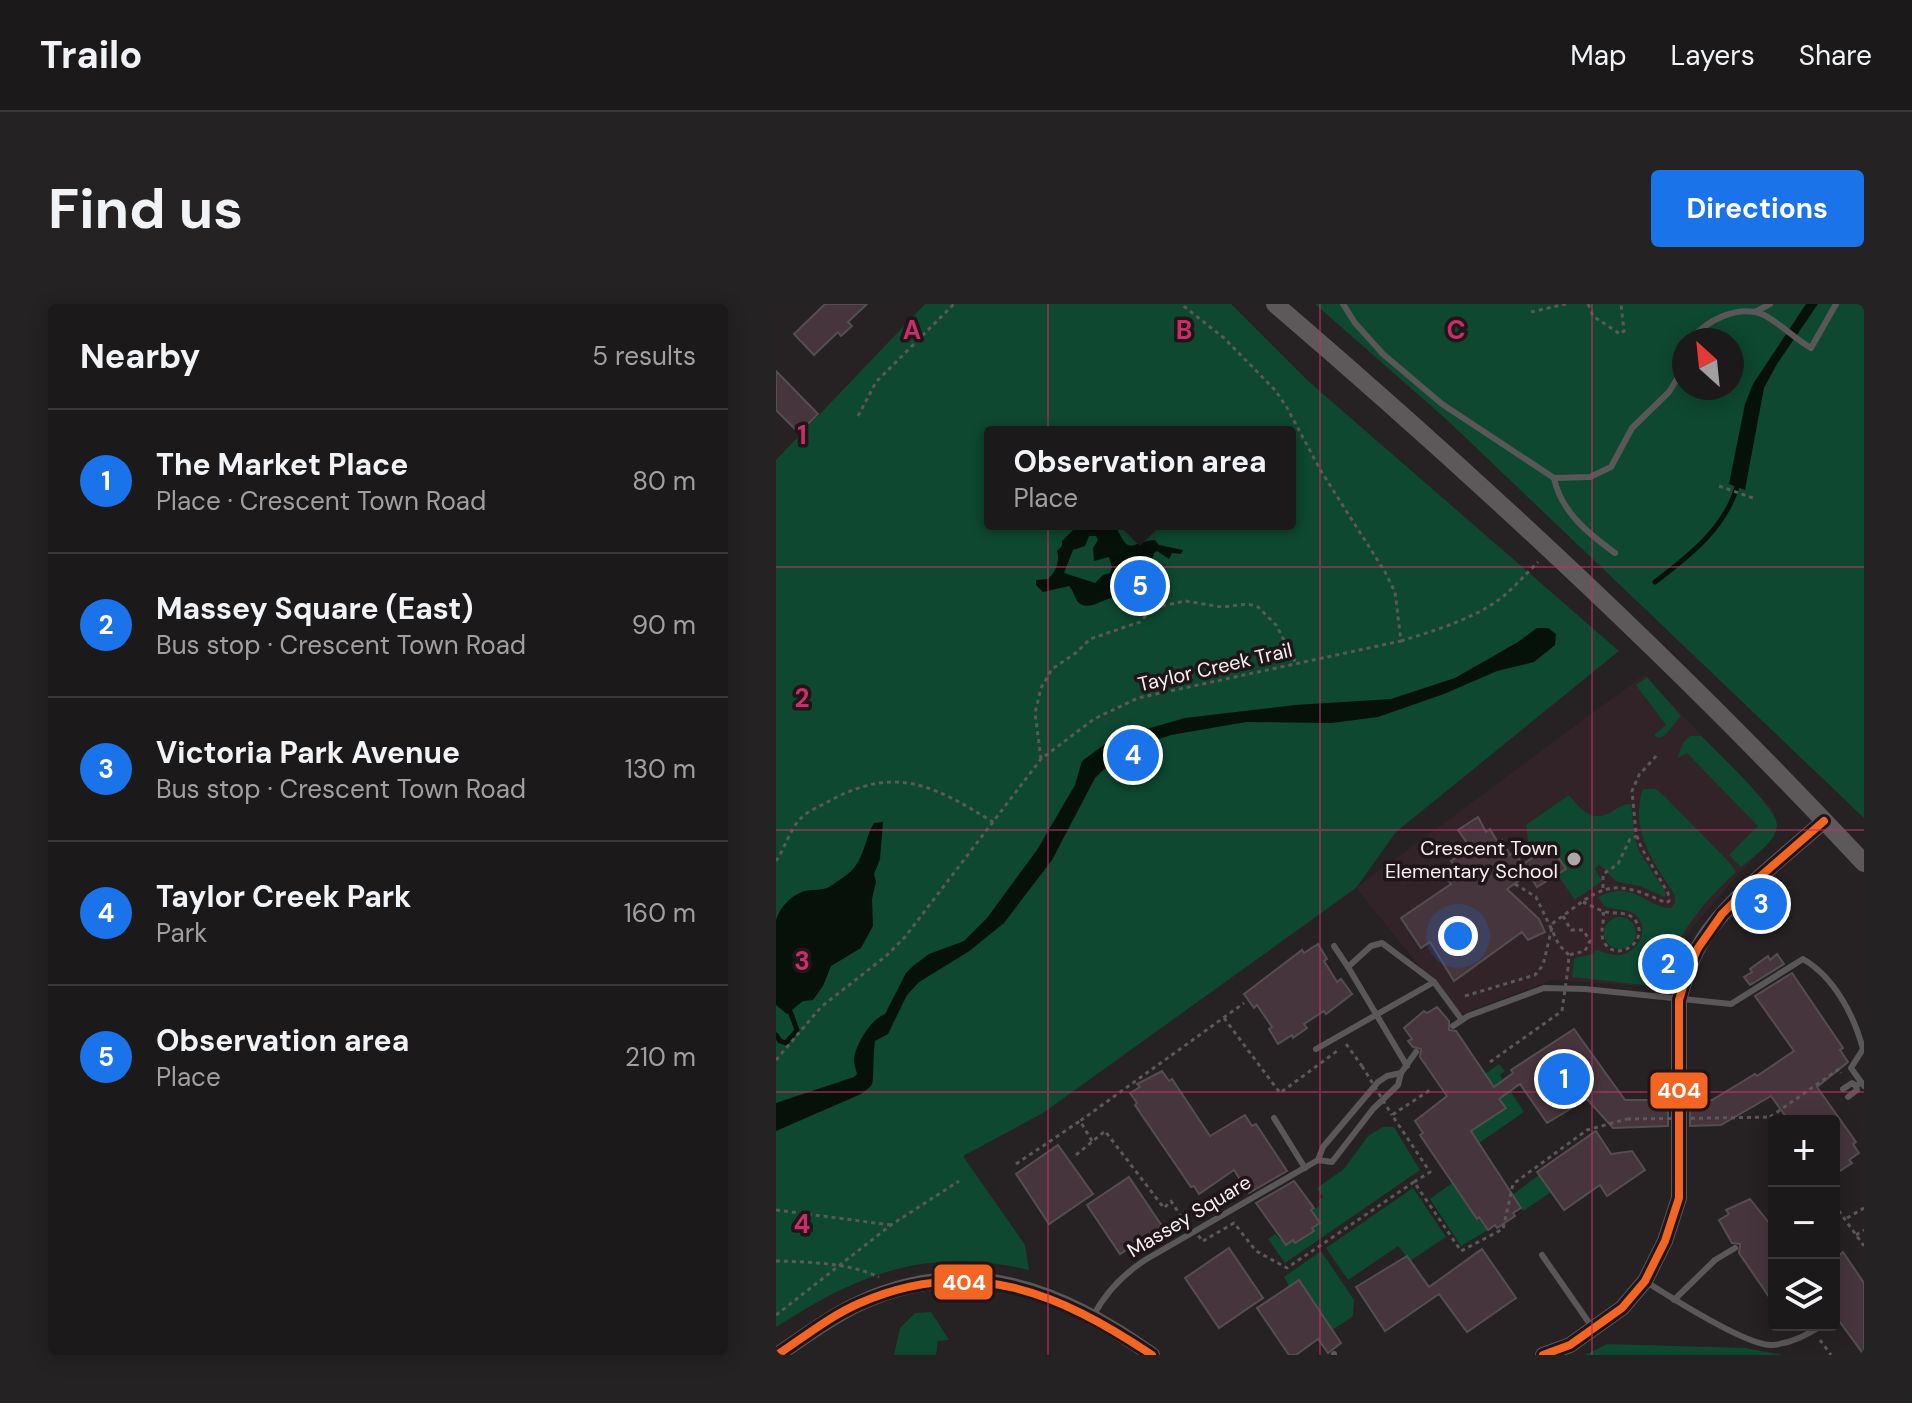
<!DOCTYPE html>
<html lang="en">
<head>
<meta charset="utf-8">
<style>
  body { margin:0; font-family:"DM Sans",sans-serif; background:#252223; color:#f1f3f6 }
  .controls { position:absolute; right:24px; bottom:24px; display:grid; overflow:hidden; border-radius:8px; box-shadow:0 4px 20px #0003 }
  .controls button { width:72px; height:72px; display:grid; place-items:center; padding:0; border:0; border-bottom:2px solid #3a3839; background:#1c191a; color:#f1f3f6; font:40px sans-serif }
  .compass { position:absolute; left:896px; top:24px; width:72px; height:72px; border-radius:50%; background:#1c191a; box-shadow:0 4px 20px #0003; rotate:333deg }
  .you { position:absolute; left:682px; top:632px; width:28px; height:28px; margin:-20px; border:6px solid #fff; border-radius:50%; background:#1a73e8; box-shadow:0 0 0 12px #1a73e833 }
  .badge { display:grid; place-items:center; width:52px; height:52px; border-radius:50%; background:#1a73e8; color:#fff; font-size:26px; font-weight:700 }
  .pin { position:absolute; translate:-50% -50%; border:4px solid #fff; box-shadow:0 2px 8px #0006 }
  .popup { position:absolute; left:208px; top:122px; width:312px; height:104px; box-sizing:border-box; display:grid; place-content:center; border-radius:8px; background:#1c191a; filter:drop-shadow(0 2px 6px #0005); font-size:26px; white-space:nowrap; color:#a0a0a2 }
  .popup b { font-size:30px; color:#f1f3f6 }
  .popup::after { content:''; position:absolute; left:50%; top:100%; margin-left:-16px; border:16px solid transparent; border-top-color:#1c191a }
  .list { margin:0; padding:0; list-style:none }
  h2 { display:flex; justify-content:space-between; align-items:center; height:104px; margin:0; padding:0 32px; font-size:34px }
  h2 small { font-size:26px; font-weight:400; color:#a0a0a2 }
  .list li { display:grid; grid-template-columns:52px 1fr auto; gap:24px; align-items:center; box-sizing:border-box; height:144px; padding:0 32px; border-top:2px solid #3a3839 }
  .list b { display:block; font-size:30px; white-space:nowrap }
  .list p { margin:0; font-size:26px; white-space:nowrap; color:#a0a0a2 }
  .list em { font-size:26px; font-style:normal; color:#a0a0a2 }
  .icon { flex:none; width:44px; height:44px; fill:none; stroke:currentColor; stroke-width:2; stroke-linecap:round; stroke-linejoin:round }
  .map { position:relative; flex:none; width:1088px; height:1051px; overflow:hidden; border-radius:8px }
  header { display:flex; align-items:center; gap:48px; box-sizing:border-box; height:112px; padding:0 40px; background:#1c191a; border-bottom:2px solid #3a3839 }
  header strong { font-size:38px }
  nav { display:flex; gap:44px; margin-inline-start:auto; font-size:28px }
  .intro { display:flex; align-items:center; justify-content:space-between; box-sizing:border-box; height:192px; padding:0 48px }
  h1 { margin:0; font-size:56px }
  .button { padding:20px 36px; border-radius:8px; background:#1a73e8; color:#fff; font-size:28px; font-weight:700 }
  main { display:flex; gap:48px; padding:0 48px }
  aside { flex:1; background:#1c191a; border-radius:8px; box-shadow:0 4px 20px #0003 }
  .map>svg:first-child { display:block }
  .built { fill:#322328 }
  .green { fill:#0e4830; fill-rule:evenodd }
  .water { fill:#06110a; fill-rule:evenodd }
  .lines { fill:none; stroke-linecap:round; stroke-linejoin:round }
  .stream { stroke:#06110a; stroke-width:5 }
  .building { fill:#47353d; stroke:#544e50; stroke-width:2 }
  .path { stroke:#5c5859; stroke-width:3; stroke-dasharray:4 4; stroke-linecap:butt }
  .service { stroke:#5a5758; stroke-width:6 }
  .tertiary { stroke:#5a5758; stroke-width:16 }
  .secondary { stroke:#5d595a; stroke-width:18 }
  .path-bridge { stroke:#5c5859; stroke-width:3; stroke-dasharray:4 4; stroke-linecap:butt }
  .bus-1-casing { stroke:#201518; stroke-width:14 }
  .bus-1 { stroke:#f26522; stroke-width:8 }
  .grid { fill:none; stroke:#c72e6a; stroke-width:2; stroke-opacity:0.55 }
  .poi-dot { fill:#aea7a9; stroke:#201518; stroke-width:3 }
  .labels { text-anchor:middle; dominant-baseline:central; stroke-width:7; stroke-linejoin:round; paint-order:stroke }
  .street-label { font-size:20px; fill:#f7eff1; stroke:#201518 }
  .poi-label { font-size:20px; fill:#f7eff1; stroke:#201518; text-anchor:end }
  .grid-label { font-size:26px; text-anchor:middle; font-weight:bold; fill:#c72e6a; stroke:#201518; stroke-width:7; stroke-linejoin:round; paint-order:stroke }
  .line-badge { stroke:#201518; stroke-width:3 }
  .badge-label { font-size:22px; text-anchor:middle; font-weight:bold; fill:#fff }
</style>
</head>
<body>
<header>
<strong>Trailo</strong>
<nav><a>Map</a><a>Layers</a><a>Share</a></nav>
</header>
<div class="intro"><h1>Find us</h1><a class="button">Directions</a></div>
<main>
<aside>
<h2>Nearby<small>5 results</small></h2>
<ul class="list">
<li><span class="badge">1</span><div><b>The Market Place</b><p>Place · Crescent Town Road</p></div><em>80 m</em></li>
<li><span class="badge">2</span><div><b>Massey Square (East)</b><p>Bus stop · Crescent Town Road</p></div><em>90 m</em></li>
<li><span class="badge">3</span><div><b>Victoria Park Avenue</b><p>Bus stop · Crescent Town Road</p></div><em>130 m</em></li>
<li><span class="badge">4</span><div><b>Taylor Creek Park</b><p>Park</p></div><em>160 m</em></li>
<li><span class="badge">5</span><div><b>Observation area</b><p>Place</p></div><em>210 m</em></li>
</ul>
</aside>
<div class="map">
<svg width="1088" height="1051" viewBox="0 0 1088 1051">
  <rect width="100%" height="100%" fill="#262123"/>
  <path class="built" d="M868,371L998,507L999,532L959,574L905,637L882,683L776,676L683,711L580,584Z"/>
  <g class="green">
    <path d="M149,0H455L532,77L843,347L620,528L580,584L267,809L187,852L249,941L253,966C152,942 84,969 0,1023V156ZM214,128H514V220H214Z"/>
    <path d="M539,0H1088V514L670,115ZM908,36H956V84H908Z"/>
    <path d="M871,373L905,412L888,432L883,434L878,431L890,421L860,381Z"/>
    <path d="M914,432H925C939,446 1001,504 1001,521C1000,539 977,552 965,563L953,551L982,522L911,449L901,454L907,439Z"/>
    <path d="M867,485H879L886,490L952,557L960,568C925,600 896,636 885,683L796,673L798,654L817,650L820,646C828,648 837,652 845,651C865,647 876,619 855,608C847,605 837,605 829,603L822,593C860,575 868,604 895,604L899,598V591C878,559 853,526 867,485Z"/>
    <path d="M793,491C803,503 814,518 831,510C841,506 844,500 855,500L859,535L864,549L889,587V593L864,582L841,578L823,560L819,565L826,577L799,596L781,570L790,565L776,542L761,551L752,536L750,521Z"/>
    <circle cx="844" cy="629" r="16"/>
    <path d="M723,760L729,767L724,771L748,808L703,839L692,822L729,804L723,795L726,792L709,770Z"/>
    <path d="M607,823H618L644,866L509,959L492,935L499,930L510,941L517,936L520,939L537,927L536,924L544,918L536,907L544,901L542,897L547,893L541,884L568,865L592,832Z"/>
    <path d="M763,871L775,888L747,907L736,891Z"/>
    <path d="M676,879L683,890L687,888L693,904L712,926L685,942L654,895Z"/>
    <path d="M637,884L670,933L634,957L622,942L572,976L550,944Z"/>
    <path d="M545,947L578,996L577,1012L556,1026L513,982L508,973Z"/>
    <path d="M155,1008L173,1036L162,1037L160,1051H118L124,1024L139,1009Z"/>
    <path d="M831,1040L969,1044L1006,1051H809Z"/>
  </g>
  <g class="water">
    <path d="M1030,0H1042L1001,60L988,84L969,186L953,180L969,100L977,80Z"/>
    <path d="M303,220L339,221C355,254 353,238 379,236L383,241L407,246L405,250L396,249L393,255L381,247L378,249L374,265L376,269L382,271L375,275L378,280L374,288L373,298L365,288L367,285L364,277L355,275L348,278L347,287L360,298L347,299C333,284 318,310 303,299C298,294 298,287 293,282L267,288L260,281V276L272,275C281,267 284,255 281,247L286,242V237ZM313,232H320L322,236L317,244L318,257L333,253L336,263L334,269L327,271L319,279L288,269L297,246L309,242Z"/>
    <path d="M761,324H772L780,330L779,341L758,358L721,367L668,390L602,413L556,419L470,418L395,431L371,439L339,455L319,474L276,556L228,619L192,648L143,678L131,691L112,730L99,737C97,746 98,778 96,780C95,783 87,788 85,790L0,827V799L78,773L81,770C80,765 78,761 78,756C79,741 95,715 109,710L130,669L137,662L153,650L188,637L211,614L261,546L299,481L306,457L336,435L409,414L519,401L615,395L679,374L742,338Z"/>
    <path d="M107,518L104,555L98,570L100,578L96,595L97,622L85,644L55,662L47,682L37,696L27,697L11,710L0,701V617C3,604 15,591 29,587C37,585 45,587 53,583C59,579 68,573 74,568C88,556 89,534 98,519Z"/>
  </g>
  <g class="lines">
    <g class="stream">
      <path d="M879,278C913,252 951,223 962,179"/>
      <path d="M0,731L4,737L10,739L21,726L14,707"/>
    </g>
  </g>
  <g class="building">
    <path d="M49,0H91L72,18L76,22L65,32L62,28L38,51L18,30Z"/>
    <path d="M0,67L42,110L23,129L0,106Z"/>
    <path d="M702,513L710,528L714,525L722,539L726,536L734,551L738,548L753,570L731,585L763,615L769,628L752,636L746,628L678,677L654,638L645,644L625,614L675,580L669,572L680,564L675,557L689,547L686,543L691,539L682,526Z"/>
    <path d="M775,542L790,565L761,583L747,560Z"/>
    <path d="M542,640L551,655L548,657L561,678L565,675L576,690L550,710L548,707L528,720L531,724L517,734L516,731L502,740L493,725L496,723L481,701L478,704L468,690L526,646L528,649Z"/>
    <path d="M1001,650L1008,660L974,681L968,673L976,668L974,665L992,652L994,656Z"/>
    <path d="M1016,669L1067,744L1064,746L1072,758L1041,783L1080,838L1077,840L1083,849L1073,856L1076,859L1064,867L1058,859V817H1013L995,792L945,821L914,822V796H936L979,770L981,772L1018,747L979,692Z"/>
    <path d="M661,703L673,717V726L680,727L718,783L737,769L735,766L798,725L849,796H892V822L837,824L811,795L771,819L744,780L723,795L730,804L695,827L745,904L737,909L739,912L721,924L719,921L712,926L703,913L701,915L644,831L647,829L639,817L671,792L644,753L645,745L637,743L632,737L636,735L628,724L648,707L651,709Z"/>
    <path d="M386,767L393,777L396,775L434,832L469,811L476,822L480,820L511,867L473,889L458,866L423,890L418,882L415,883L359,801L361,799L354,789L364,783L361,780Z"/>
    <path d="M820,827L835,850L856,847L869,866L831,892L824,881L788,906L761,868Z"/>
    <path d="M282,841L317,890L273,920L240,870Z"/>
    <path d="M353,873L386,922L344,950L311,901Z"/>
    <path d="M518,877L538,904L535,906L544,919L536,924L538,927L519,939L517,936L510,941L480,899Z"/>
    <path d="M974,895L998,925V1000L963,949L964,940L956,939L943,916L953,910L950,906Z"/>
    <path d="M453,944L487,994L443,1024L409,974Z"/>
    <path d="M706,945L740,994L691,1028L663,990L609,1027L580,983L631,952L653,983Z"/>
    <path d="M1067,948L1088,979V1051L1058,1010V955Z"/>
    <path d="M523,976L565,1039L552,1049L542,1035L520,1051H513L481,1004Z"/>
  </g>
  <g class="lines">
    <g class="path">
      <path d="M812,0L817,12L844,30L848,27L845,0"/>
      <path d="M755,8L790,0"/>
      <path d="M82,112L100,78L178,0"/>
      <path d="M943,182L977,194"/>
      <path d="M364,282L377,303"/>
      <path d="M625,337C660,326 702,314 730,290C741,280 751,269 762,258"/>
      <path d="M265,455L259,409L265,384L276,365L301,348L314,335L364,318L377,304L409,297L446,303L472,300L482,303L500,321L520,359"/>
      <path d="M0,557C9,544 14,525 25,514C33,506 47,501 57,495C122,461 160,483 217,518"/>
      <path d="M739,580L760,593L783,641L793,651L792,664"/>
      <path d="M827,584V570L842,560L854,535L861,532"/>
      <path d="M807,598C814,601 822,606 830,608C840,610 852,607 859,616C875,637 840,660 828,638C823,628 829,618 827,608"/>
      <path d="M787,612L795,626H807L814,637L809,647L793,651"/>
      <path d="M689,692L759,671L767,661L777,619C826,584 831,571 890,599L893,597L892,589L865,543L860,529L856,487L863,471L882,450"/>
      <path d="M448,714L504,789L561,747"/>
      <path d="M570,740L586,762"/>
      <path d="M0,756L45,703L110,652L129,633L265,455L318,415L362,394L625,337L619,288L609,268L545,167L510,102L499,86L448,34L405,0"/>
      <path d="M714,758L786,707"/>
      <path d="M994,813L1063,765L1065,769"/>
      <path d="M939,814L994,813L998,819"/>
      <path d="M316,837L304,817L468,699"/>
      <path d="M300,851L329,827L388,904L395,897L406,914"/>
      <path d="M240,860L304,817"/>
      <path d="M638,878L654,868L616,811L654,786"/>
      <path d="M1058,900L1088,942"/>
      <path d="M0,906L115,921"/>
      <path d="M1071,914L1088,904"/>
      <path d="M1080,931L1088,926"/>
      <path d="M427,937L458,919L480,947L511,964L638,878L685,947L727,925L737,880L811,826L851,815"/>
      <path d="M0,957C34,958 73,959 103,973"/>
      <path d="M0,1011L115,921L183,877"/>
      <path d="M1044,1036L1055,1051"/>
    </g>
    <g class="service">
      <path d="M567,0L579,19L607,50L666,100L778,174L814,173L835,163L856,124L893,88L901,75L908,51"/>
      <path d="M979,8L994,0"/>
      <path d="M915,36C930,16 963,0 988,11C1005,20 1019,35 1035,44L1060,0"/>
      <path d="M778,174C785,208 813,230 839,249"/>
      <path d="M558,642L572,663"/>
      <path d="M677,722L692,712L768,684L809,685L955,700L1027,655C1058,673 1078,711 1087,745L1075,764L1088,782"/>
      <path d="M540,745L658,678"/>
      <path d="M631,762L572,663L595,642L606,639L658,678L686,716"/>
      <path d="M1067,785L1076,779L1080,782L1085,778"/>
      <path d="M1072,793L1081,786L1080,782"/>
      <path d="M498,814L529,864"/>
      <path d="M542,856L547,843L602,778L611,772L625,769"/>
      <path d="M766,951L816,1023"/>
      <path d="M869,977C894,993 969,1041 995,1041C1015,1040 1030,1031 1047,1021"/>
      <path d="M898,996L939,956L959,944"/>
      <path d="M317,1012C330,988 346,971 369,956L542,856L556,858L597,805L622,781L625,769L640,748"/>
      <path d="M558,1050V1051"/>
    </g>
    <g class="tertiary">
      <path d="M1,1051C28,1033 54,1013 84,999C192,949 285,986 376,1051"/>
      <path d="M767,1051L794,1041L846,1004L869,977L889,937L903,894V696C908,678 913,660 922,644C946,599 1009,552 1048,517"/>
    </g>
    <path class="secondary" d="M499,0C704,176 903,361 1088,559"/>
    <g class="path-bridge">
      <path d="M786,707L792,664"/>
      <path d="M586,762L616,811"/>
      <path d="M851,815L939,814"/>
      <path d="M406,914L427,937"/>
    </g>
    <defs>
      <g id="bus-1">
        <path d="M1,1051C28,1033 54,1012 84,999C194,951 282,988 376,1051"/>
        <path d="M767,1051L794,1041L846,1004L869,977L889,937L903,894V696L913,663L922,644L946,610L979,577L1048,517"/>
      </g>
    </defs>
    <use href="#bus-1" class="bus-1-casing"/>
    <use href="#bus-1" class="bus-1"/>
  </g>
  <path class="grid" d="M272,0V1051M544,0V1051M816,0V1051M0,263H1088M0,526H1088M0,788H1088"/>
  <circle class="poi-dot" cx="798" cy="555" r="8"/>
  <g class="labels">
    <g class="street-label">
      <text transform="translate(439 363) rotate(-13)">Taylor Creek Trail</text>
      <text transform="translate(413 912) rotate(-31)">Massey Square</text>
    </g>
    <g class="poi-label">
      <text x="782" y="544">Crescent Town<tspan x="782" dy="23">Elementary School</tspan></text>
    </g>
  </g>
  <g class="grid-label">
    <text x="136" y="35">A</text>
    <text x="408" y="35">B</text>
    <text x="680" y="35">C</text>
    <text x="26" y="140">1</text>
    <text x="26" y="403">2</text>
    <text x="26" y="666">3</text>
    <text x="26" y="929">4</text>
  </g>
  <g class="line-badge">
    <rect x="873" y="767" width="60" height="39" rx="8" fill="#f26522"/>
    <rect x="157" y="959" width="61" height="38" rx="8" fill="#f26522"/>
  </g>
  <g class="badge-label">
    <text x="903" y="794">404</text>
    <text x="188" y="986">404</text>
  </g>
</svg>
<div class="controls">
<button>+</button>
<button>−</button>
<button><svg class="icon" aria-label="layers" viewBox="0 0 24 24"><path d="M12 4l9 5-9 5-9-5zM3 14l9 5 9-5"/></svg></button>
</div>
<svg class="compass" viewBox="-18 -18 36 36"><path d="M0-13l5 13h-10z" fill="#e53935"/><path d="M0 13l5-13h-10z" fill="#a0a0a2"/></svg>
<div class="you"></div>
<div class="pin badge" style="left:788px;top:775px">1</div>
<div class="pin badge" style="left:892px;top:660px">2</div>
<div class="pin badge" style="left:985px;top:600px">3</div>
<div class="pin badge" style="left:357px;top:451px">4</div>
<div class="pin badge" style="left:364px;top:282px">5</div>
<div class="popup"><b>Observation area</b>Place</div>
</div>
</main>
</body>
</html>
